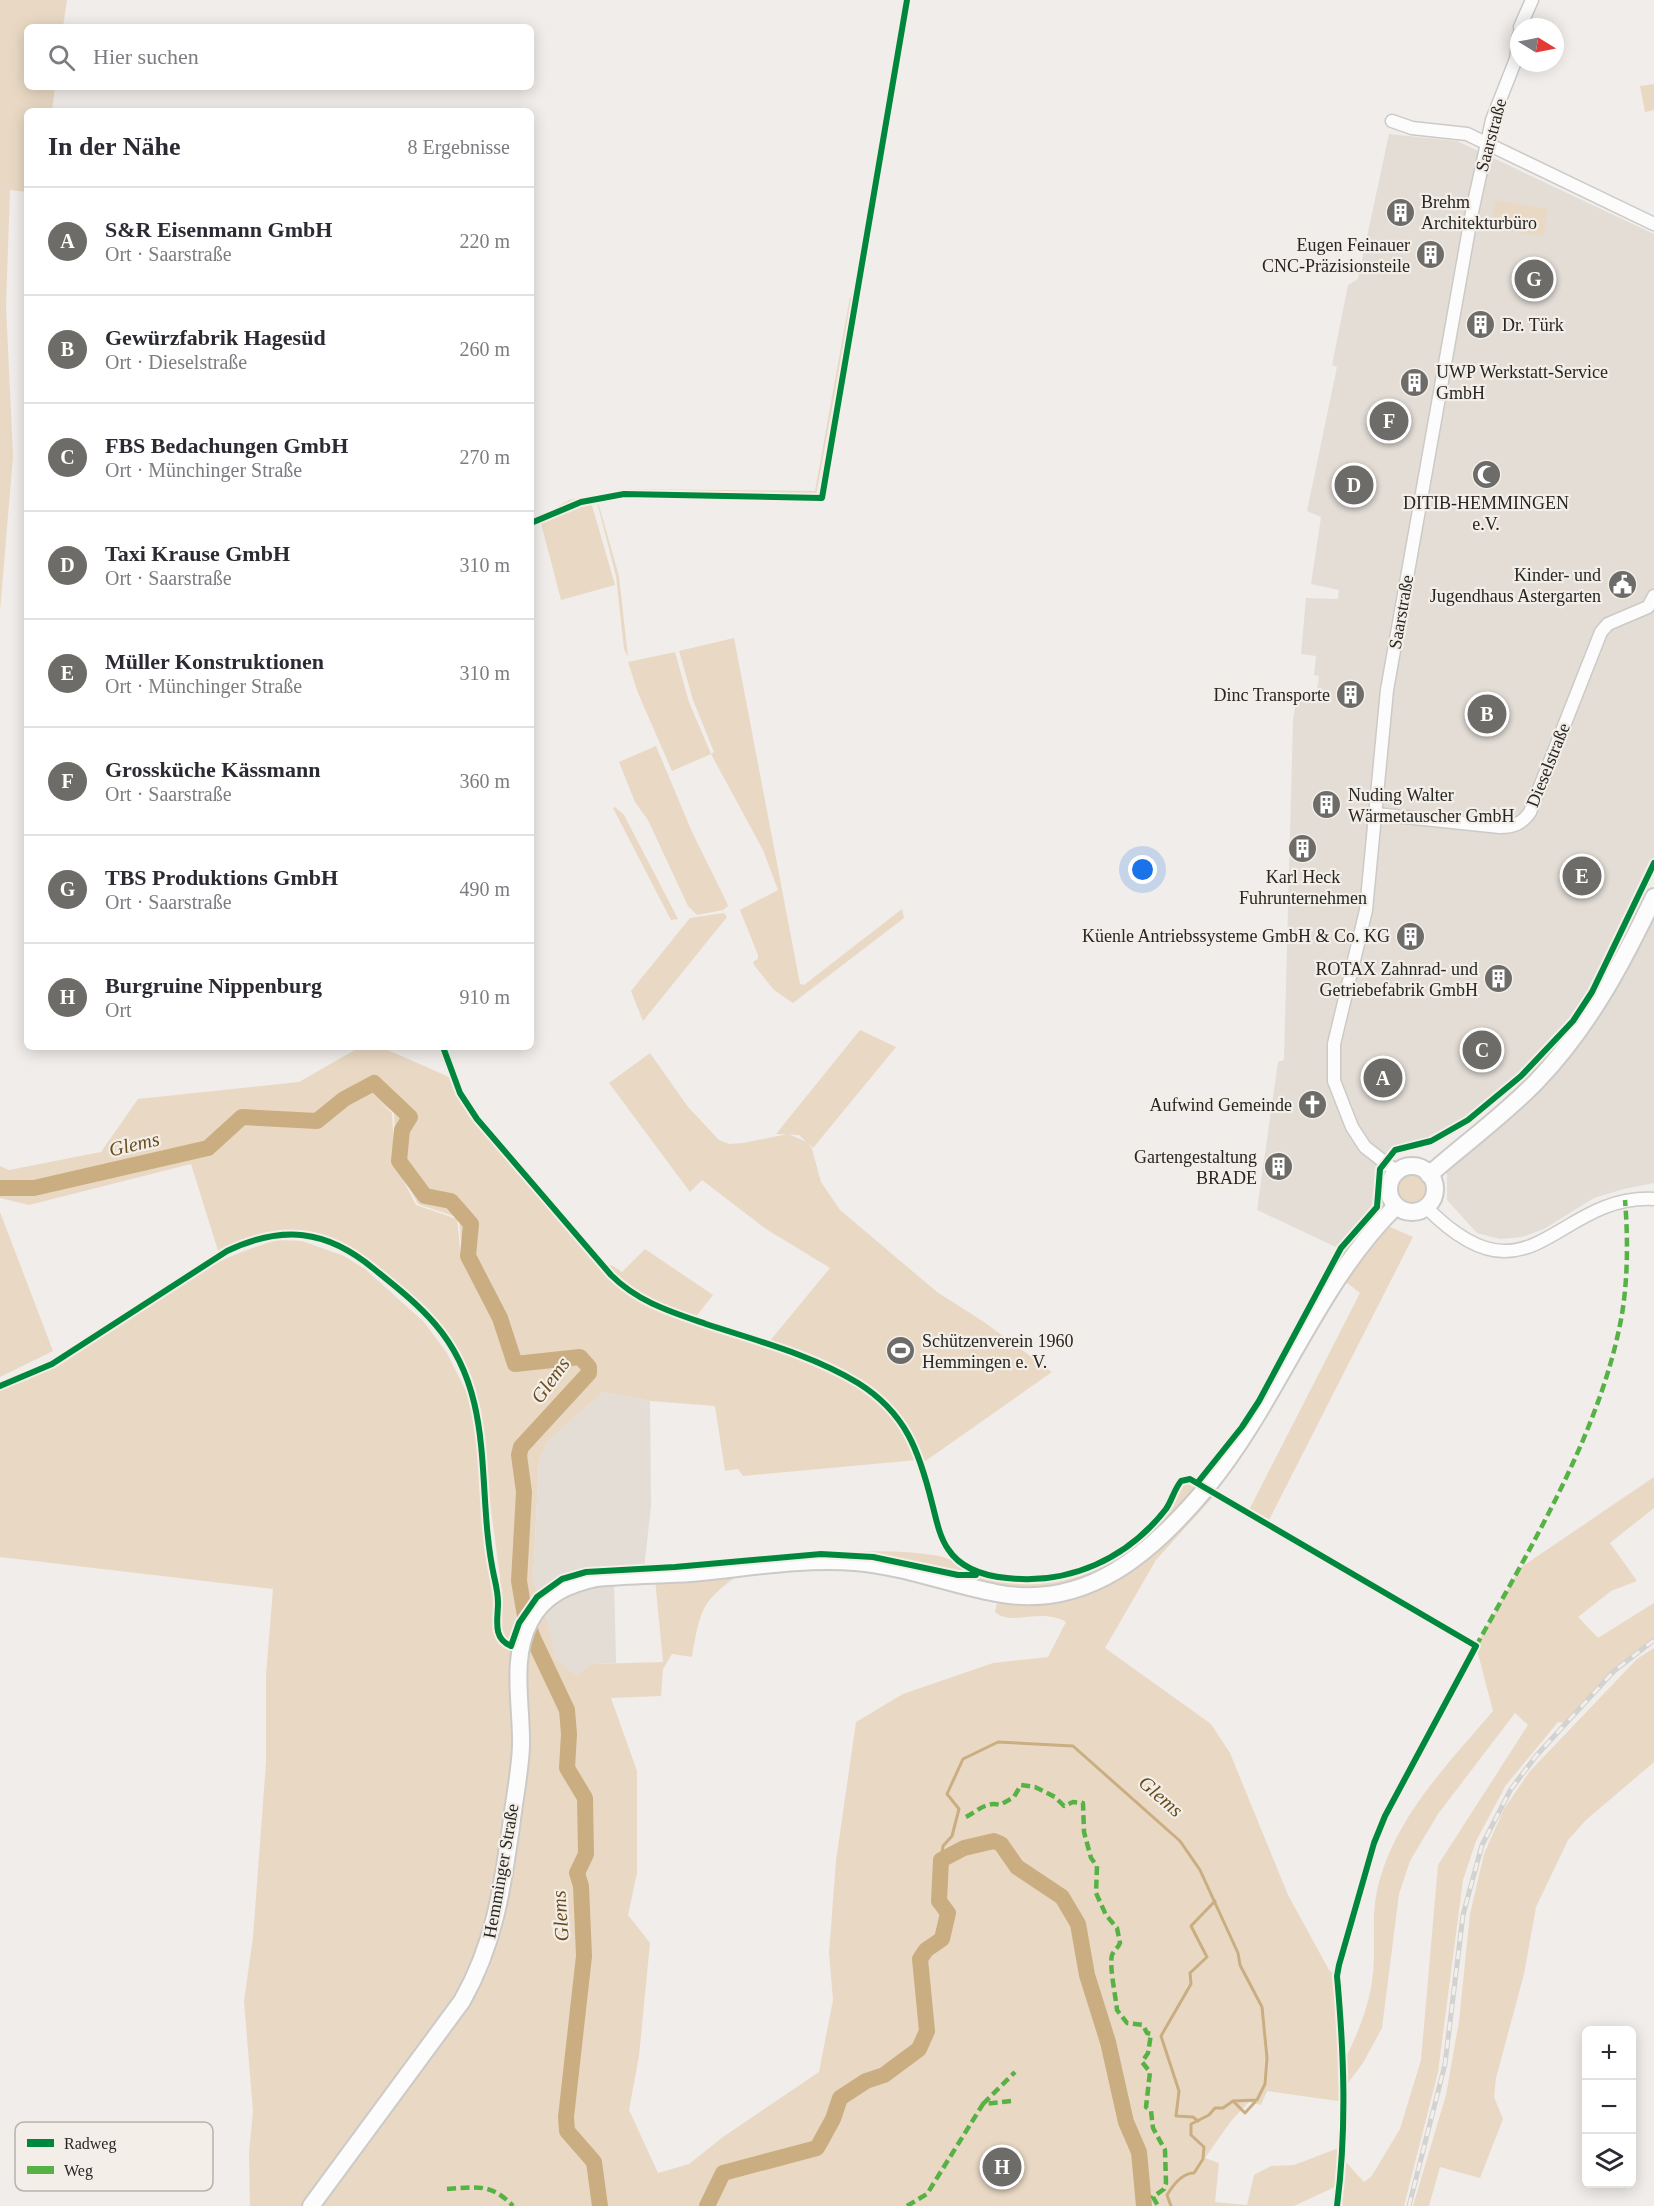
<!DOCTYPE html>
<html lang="de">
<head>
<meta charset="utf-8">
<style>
  body { margin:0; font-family:Georgia,serif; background:#f7f7f7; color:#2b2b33 }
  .controls { position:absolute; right:18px; bottom:18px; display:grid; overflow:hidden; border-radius:9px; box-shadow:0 3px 15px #0003 }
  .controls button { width:54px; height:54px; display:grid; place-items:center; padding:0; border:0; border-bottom:2px solid #e1e1e2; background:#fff; color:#2b2b33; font:30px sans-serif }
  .compass { position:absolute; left:1510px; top:18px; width:54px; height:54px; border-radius:50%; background:#fff; box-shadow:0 3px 15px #0003; rotate:100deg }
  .you { position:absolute; left:1143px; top:870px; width:21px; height:21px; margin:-15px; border:4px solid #fff; border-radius:50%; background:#1a73e8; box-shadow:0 0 0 9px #1a73e833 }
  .badge { display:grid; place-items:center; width:39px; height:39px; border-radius:50%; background:#6d6c69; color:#fff; font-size:20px; font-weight:700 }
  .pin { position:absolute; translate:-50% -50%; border:3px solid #fff; box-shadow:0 2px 6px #0006 }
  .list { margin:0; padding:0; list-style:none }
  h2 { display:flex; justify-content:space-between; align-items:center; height:78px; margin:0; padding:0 24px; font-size:26px }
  h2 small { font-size:20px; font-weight:400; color:#7c7c81 }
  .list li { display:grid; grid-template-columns:39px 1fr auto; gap:18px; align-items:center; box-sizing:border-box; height:108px; padding:0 24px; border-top:2px solid #e1e1e2 }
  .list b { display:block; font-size:22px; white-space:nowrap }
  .list p { margin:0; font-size:20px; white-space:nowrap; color:#7c7c81 }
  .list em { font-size:20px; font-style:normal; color:#7c7c81 }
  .icon { flex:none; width:33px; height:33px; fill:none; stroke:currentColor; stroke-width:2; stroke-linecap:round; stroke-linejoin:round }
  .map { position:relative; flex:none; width:1654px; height:2206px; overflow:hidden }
  .search { position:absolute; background:#fff; box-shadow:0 3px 15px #0003; left:24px; top:24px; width:510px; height:66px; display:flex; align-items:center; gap:15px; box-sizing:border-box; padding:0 21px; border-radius:9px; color:#7c7c81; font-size:22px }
  .panel { position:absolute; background:#fff; box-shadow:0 3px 15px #0003; left:24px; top:108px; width:510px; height:942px; border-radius:9px }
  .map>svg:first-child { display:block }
  .built { fill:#e3ddd6 }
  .green { fill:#e9d9c4; fill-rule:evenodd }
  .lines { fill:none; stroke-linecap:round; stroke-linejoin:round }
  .stream { stroke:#caae82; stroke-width:3 }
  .river { stroke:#caae82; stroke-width:16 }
  .street-casing { stroke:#cccac7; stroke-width:15 }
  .secondary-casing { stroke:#cccac7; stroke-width:20 }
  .street { stroke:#fdfcfc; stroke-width:12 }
  .secondary { stroke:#fdfcfc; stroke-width:16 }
  .rail-casing { stroke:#d2d2d0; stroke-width:5 }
  .rail { stroke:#f3eee7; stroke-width:3; stroke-dasharray:9; stroke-linecap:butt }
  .quiet { stroke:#56b245; stroke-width:4.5; stroke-dasharray:9 4.5; stroke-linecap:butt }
  .cycleway-casing { stroke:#f3eee7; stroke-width:10 }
  .cycleway { stroke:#00873e; stroke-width:6 }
  .labels { text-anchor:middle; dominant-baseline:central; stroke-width:4.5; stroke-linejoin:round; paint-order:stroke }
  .street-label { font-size:18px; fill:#272623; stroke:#f3eee7 }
  .poi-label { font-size:18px; fill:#272623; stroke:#f3eee7; text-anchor:end }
  .water-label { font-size:20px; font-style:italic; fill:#694d1f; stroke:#f3eee7 }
  .key { fill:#f3eee7; stroke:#b6b2ac; stroke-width:1.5 }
  .key-label { font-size:16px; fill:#272623 }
</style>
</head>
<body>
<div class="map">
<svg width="1654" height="2206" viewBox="0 0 1654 2206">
  <rect width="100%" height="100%" fill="#f0edea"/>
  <g class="built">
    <path d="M1389,134L1457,141L1654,234V859L1591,990L1571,1020L1520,1075L1483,1106L1431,1139L1394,1148L1374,1171L1377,1178L1375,1204L1338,1248L1257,1210L1278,1062L1284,1060L1293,720L1297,694L1316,696L1319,676L1314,675L1316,656L1301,654L1306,598L1338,599L1339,590L1311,584L1321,517L1307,511L1337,367L1332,365L1348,285L1358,279Z"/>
    <path d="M1654,908V1183L1624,1189L1594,1198L1544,1229L1522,1237L1500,1239L1477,1233L1447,1200V1170L1470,1148L1609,994H1613Z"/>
    <path d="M603,1392L650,1401L651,1506L644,1569L614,1582L616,1663L591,1664L576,1675L556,1659L533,1580L539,1461L548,1441Z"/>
  </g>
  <g class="green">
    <path d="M0,0H67L63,27H27V87H55L52,111H27V192L10,190L6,306L13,456L0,611Z"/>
    <path d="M1654,84V110L1645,112L1640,86Z"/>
    <path d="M1495,200L1548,209L1543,237L1492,228Z"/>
    <path d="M850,297L852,299L816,495L624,492L570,503L531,521L569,500L624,489L815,491Z"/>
    <path d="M649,496L598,502L619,576L628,657L624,649L616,576L597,502L598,500Z"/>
    <path d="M591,502L615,585L561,600L541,523L531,526L572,507Z"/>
    <path d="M734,638L800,984L804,985L902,909L904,918L793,1003L774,990L754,965L753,962L758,959V955L740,910L778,890L763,850L711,754L672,771L638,693L628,662L675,652L689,702L711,754L714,752L693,700L679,651Z"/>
    <path d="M656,746L692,832L726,901L728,906L723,910L697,915L688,906L648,820L635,802L619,762Z"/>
    <path d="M615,807L624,815L678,919L671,920L613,808Z"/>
    <path d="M724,913L727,917L643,1021L631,991L690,918Z"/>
    <path d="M860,1030L896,1047L813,1148L799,1135L776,1134Z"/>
    <path d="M360,1047H381L449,1077L474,1122L621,1288L662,1311L834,1372L866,1392L887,1411L905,1434L917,1460L743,1476L738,1469L725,1471L715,1406L650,1401L603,1392L548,1441L539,1461L533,1580L538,1596L508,1641L502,1636L499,1628L500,1577L477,1405L442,1333L355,1254L329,1240L296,1232L272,1233L238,1242L219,1254L191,1164L29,1205L0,1198V1166L9,1170L101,1152L138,1099L299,1082ZM380,1103L394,1113L396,1163L418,1204L459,1218L462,1257L521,1358L461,1258L457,1219L416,1205L395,1164L392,1113Z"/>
    <path d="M650,1053L688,1107L719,1140L729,1144L743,1143L788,1134L807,1142L812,1149L821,1182L840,1210L937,1292L984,1322L1052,1372L924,1462C891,1386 843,1367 769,1342L830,1268L766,1229L702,1180L690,1192L609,1083Z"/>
    <circle cx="1411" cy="1189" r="15"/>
    <path d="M1374,1211L1377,1212L1349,1249H1342Z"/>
    <path d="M0,1212L53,1351L0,1377Z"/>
    <path d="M1388,1226L1413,1237L1268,1522L1249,1510L1360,1293L1346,1282Z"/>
    <path d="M278,1240L302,1241L344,1256L365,1269L424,1322L447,1353L473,1405L486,1542L496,1595L494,1629L499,1640L513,1654L516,1745L497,1888L466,1987L305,2206H250L249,2153L253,2111L244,2001L253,1937L266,1763V1675L273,1589L0,1557V1383C97,1344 175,1268 278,1240Z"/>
    <path d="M645,1249L713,1295L694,1319L634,1295L602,1264L613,1266L622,1272Z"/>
    <path d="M1335,1253L1334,1259L1241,1426L1198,1479L1196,1478L1239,1425L1256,1399Z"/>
    <path d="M1654,1477V1508L1610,1543L1637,1581L1611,1591L1578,1617L1598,1638L1654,1603V1640L1614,1671L1564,1723L1558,1722L1506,1785L1476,1841L1463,1880L1438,2072L1404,2206H1337L1339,2185L1294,2206H322L466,2009L489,1969L502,1920L525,1671L531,1636L544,1611L556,1659L576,1675L591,1664L663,1662L655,1579L746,1570C702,1600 701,1606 692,1657L672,1654L663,1669L661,1696L611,1698L637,1771V1873L628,1915L650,1943L639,2056L629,2110L658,2173L689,2164L723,2137L819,2072L833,2000L829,1953L836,1861L856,1722L903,1694L993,1663L1048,1657L1066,1622C1040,1607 1012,1627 995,1612L997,1603L1071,1596L1207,1496H1214L1156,1560L1105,1648L1211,1724L1230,1753L1288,1895L1329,1970L1337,1976L1345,2060C1358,2032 1370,2005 1373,1973C1376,1946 1371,1917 1377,1891C1393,1819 1447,1765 1493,1711L1476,1646L1520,1568ZM1515,1713L1528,1725L1438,1865L1421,2060L1400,2129L1371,2177L1364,2182L1343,2159L1344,2146L1294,2165L1271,2166L1254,2175L1247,2205L1215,2202L1219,2163L1205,2158L1231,2121L1249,2102L1261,2105L1267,2091L1345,2102V2087L1363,2063L1382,2028L1399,1894L1410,1861L1438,1814Z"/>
    <path d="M1190,1482L1196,1490L1162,1529L1093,1579L1029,1591L838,1556L839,1552C872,1551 906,1550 939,1556C954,1559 965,1570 979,1575C1010,1586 1048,1585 1078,1576C1111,1566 1145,1539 1167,1513C1174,1503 1177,1483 1190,1482Z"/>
    <path d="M1654,1648V1762L1586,1820L1568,1840L1536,1907L1524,1974L1496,2078L1494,2097L1503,2119L1480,2178L1440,2167L1429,2206H1413L1446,2095L1459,2021L1470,1914L1484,1854L1504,1809L1530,1771L1637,1659Z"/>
  </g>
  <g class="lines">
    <g class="stream">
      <path d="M941,1860L943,1846L952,1836L959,1809L947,1794L963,1759L998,1742L1073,1746L1180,1841L1200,1870L1238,1953L1240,1965L1262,2007L1267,2058L1265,2084L1257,2100L1233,2101L1223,2108H1215L1209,2115L1191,2124V2135L1204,2147L1203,2159L1194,2173C1183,2173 1173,2185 1167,2195L1171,2206"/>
      <path d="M1233,2101L1245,2113L1255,2102"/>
      <path d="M1198,2121L1193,2117L1176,2116L1179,2091L1161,2036L1191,1984L1190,1973L1207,1957L1191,1926L1215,1901"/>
    </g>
    <g class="river">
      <path d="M0,1188H34L208,1148L242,1117L317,1121L344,1099L374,1083L410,1117L402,1130L399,1161L425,1196L451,1201L471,1224L468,1256L500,1318L515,1364L580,1357L589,1367V1373L521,1447L519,1455L524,1492L519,1581L525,1616L533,1638L567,1710L569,1734L567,1768L585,1798L586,1854L577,1873L581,1886L584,1956L566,2117L567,2131L594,2162L600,2206"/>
      <path d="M707,2206L723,2173L817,2148L833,2119L840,2098L866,2081L884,2075L919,2049L927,2031L920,1959L926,1950L942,1939L948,1913L939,1901L941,1860L964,1848L994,1841L1001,1844L1017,1867L1062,1897L1078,1924L1087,1975L1108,2042L1126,2122L1139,2152L1144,2206"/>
    </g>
    <defs>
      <g id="street">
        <path d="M1520,27L1532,0"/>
        <path d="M1392,121L1412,128L1467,134L1654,224"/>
        <path d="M1376,814L1500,827C1513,827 1522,824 1530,812L1601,632L1608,624L1648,607L1654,596"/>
        <path d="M1397,1172L1365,1147L1352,1127L1334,1081V1044L1366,910L1387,690L1472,212L1492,120L1516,59L1519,35"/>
        <path d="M1426,1207C1530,1313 1555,1194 1654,1199"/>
      </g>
      <g id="secondary">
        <circle cx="1412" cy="1189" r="23"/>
        <path d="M1429,1175C1464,1144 1503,1116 1536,1082C1588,1028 1622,964 1654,897"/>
        <path d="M311,2206L462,2001C494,1945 502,1890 511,1827C514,1800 520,1773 521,1746C522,1706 510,1658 530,1621C544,1594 569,1584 596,1578C627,1575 659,1575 691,1573C745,1568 800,1558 855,1562C904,1566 949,1584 996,1593C1087,1611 1153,1552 1207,1487C1279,1399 1315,1286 1396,1206"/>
      </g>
    </defs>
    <use href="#street" class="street-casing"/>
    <use href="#secondary" class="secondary-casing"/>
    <use href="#street" class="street"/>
    <use href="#secondary" class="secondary"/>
    <defs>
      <path id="rail" d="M1409,2206L1445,2064L1463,1915L1482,1845L1511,1789L1536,1756L1614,1671L1654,1640"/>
    </defs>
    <use href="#rail" class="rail-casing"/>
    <use href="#rail" class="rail"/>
    <g class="quiet">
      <path d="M1476,1646C1532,1545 1602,1429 1622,1314C1628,1277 1628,1237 1625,1200"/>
      <path d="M966,1817C978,1811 986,1801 1000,1805L1014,1797L1021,1785L1035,1787L1055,1797L1064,1806L1073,1802L1083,1803L1084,1832L1091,1858L1097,1866L1096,1893L1106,1915L1117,1928L1120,1943C1118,1948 1114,1950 1112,1955C1109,1966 1116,1998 1117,2010L1127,2023L1143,2025L1147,2033L1151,2034L1148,2053L1142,2062L1150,2072L1146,2107L1151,2111L1153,2128L1165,2150L1166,2183L1164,2189L1153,2197L1158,2206"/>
      <path d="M983,2104L1015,2072"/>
      <path d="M447,2189C477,2187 491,2183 513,2206"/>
      <path d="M907,2206L927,2194L983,2104L1012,2101"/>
    </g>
    <defs>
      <g id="cycleway">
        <path d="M531,523L581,502L624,494L822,498L907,0"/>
        <path d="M443,1047L460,1093L477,1119L611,1275C638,1302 671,1312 706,1324C758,1341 812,1355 858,1383C906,1413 919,1451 932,1503C936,1518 939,1536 948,1549C961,1569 985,1576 1007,1578C1069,1585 1127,1559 1166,1509C1172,1500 1174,1490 1181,1481L1190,1479L1476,1646L1385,1816L1374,1843L1339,1965L1337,1976C1344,2054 1347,2128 1337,2206"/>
        <path d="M0,1386L52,1364L227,1251C282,1225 326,1229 374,1269C395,1286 417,1303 435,1324C498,1397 475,1489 494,1576C496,1585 498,1593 498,1603C498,1620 492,1638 511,1646L519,1623L537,1597L562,1579L586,1572L675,1567L821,1554L873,1557L958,1575H976L977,1572"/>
        <path d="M1198,1482L1242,1427L1259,1401L1341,1248L1377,1207L1380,1169L1395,1150L1431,1141L1468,1120L1521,1076L1573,1021L1592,992L1654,863"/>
      </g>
    </defs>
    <use href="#cycleway" class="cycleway-casing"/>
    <use href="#cycleway" class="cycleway"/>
  </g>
  <defs>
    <symbol id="building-disc" viewBox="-11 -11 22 22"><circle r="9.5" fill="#6d6c69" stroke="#f3eee7"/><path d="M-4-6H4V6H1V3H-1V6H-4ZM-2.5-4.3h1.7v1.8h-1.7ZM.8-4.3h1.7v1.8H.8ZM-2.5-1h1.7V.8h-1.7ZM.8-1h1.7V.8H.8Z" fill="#fff"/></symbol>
    <symbol id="mosque-disc" viewBox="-11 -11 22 22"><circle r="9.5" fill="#6d6c69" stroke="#f3eee7"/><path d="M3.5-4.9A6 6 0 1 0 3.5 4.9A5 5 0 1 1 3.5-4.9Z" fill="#fff"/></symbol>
    <symbol id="civic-disc" viewBox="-11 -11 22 22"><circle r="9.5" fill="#6d6c69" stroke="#f3eee7"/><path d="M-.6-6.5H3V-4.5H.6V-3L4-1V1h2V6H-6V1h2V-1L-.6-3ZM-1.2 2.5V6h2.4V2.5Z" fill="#fff"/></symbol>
    <symbol id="church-disc" viewBox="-11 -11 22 22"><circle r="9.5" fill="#6d6c69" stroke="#f3eee7"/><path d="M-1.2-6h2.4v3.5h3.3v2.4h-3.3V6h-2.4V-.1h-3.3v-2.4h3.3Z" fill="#fff"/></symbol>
    <symbol id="stadium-disc" viewBox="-11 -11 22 22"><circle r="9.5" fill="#6d6c69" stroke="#f3eee7"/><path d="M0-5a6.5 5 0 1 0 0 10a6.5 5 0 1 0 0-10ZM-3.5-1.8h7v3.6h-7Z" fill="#fff"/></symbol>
  </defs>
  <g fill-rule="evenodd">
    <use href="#building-disc" x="1384" y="196" width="33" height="33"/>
    <use href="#building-disc" x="1414" y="238" width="33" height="33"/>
    <use href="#building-disc" x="1464" y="308" width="33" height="33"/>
    <use href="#building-disc" x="1398" y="366" width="33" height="33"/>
    <use href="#mosque-disc" x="1470" y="458" width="33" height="33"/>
    <use href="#civic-disc" x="1606" y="568" width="33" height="33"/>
    <use href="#building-disc" x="1334" y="678" width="33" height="33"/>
    <use href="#building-disc" x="1310" y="788" width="33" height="33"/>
    <use href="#building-disc" x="1286" y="832" width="33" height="33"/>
    <use href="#building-disc" x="1394" y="920" width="33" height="33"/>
    <use href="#building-disc" x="1482" y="962" width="33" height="33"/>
    <use href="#church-disc" x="1296" y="1088" width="33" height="33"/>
    <use href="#building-disc" x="1262" y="1150" width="33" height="33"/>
    <use href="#stadium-disc" x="884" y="1334" width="33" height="33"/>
  </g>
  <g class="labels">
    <g class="street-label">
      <text transform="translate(1491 135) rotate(-75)">Saarstraße</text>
      <text transform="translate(1401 612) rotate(-80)">Saarstraße</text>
      <text transform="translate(1548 765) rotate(-68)">Dieselstraße</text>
      <text transform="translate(501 1871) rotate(-80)">Hemminger Straße</text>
    </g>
    <g class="poi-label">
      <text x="1421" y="202" text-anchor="start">Brehm<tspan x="1421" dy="21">Architekturbüro</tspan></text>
      <text x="1410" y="245">Eugen Feinauer<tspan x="1410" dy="21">CNC-Präzisionsteile</tspan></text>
      <text x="1502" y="325" text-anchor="start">Dr. Türk</text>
      <text x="1436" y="372" text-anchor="start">UWP Werkstatt-Service<tspan x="1436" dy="21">GmbH</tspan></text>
      <text x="1486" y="503" text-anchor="middle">DITIB-HEMMINGEN<tspan x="1486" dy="21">e.V.</tspan></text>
      <text x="1601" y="575">Kinder- und<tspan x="1601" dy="21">Jugendhaus Astergarten</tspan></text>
      <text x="1330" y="695">Dinc Transporte</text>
      <text x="1348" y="795" text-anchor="start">Nuding Walter<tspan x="1348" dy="21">Wärmetauscher GmbH</tspan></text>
      <text x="1303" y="877" text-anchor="middle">Karl Heck<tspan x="1303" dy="21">Fuhrunternehmen</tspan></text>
      <text x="1390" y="936">Küenle Antriebssysteme GmbH &amp; Co. KG</text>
      <text x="1478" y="969">ROTAX Zahnrad- und<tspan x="1478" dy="21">Getriebefabrik GmbH</tspan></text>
      <text x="1292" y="1105">Aufwind Gemeinde</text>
      <text x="1257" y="1157">Gartengestaltung<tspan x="1257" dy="21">BRADE</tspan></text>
      <text x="922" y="1341" text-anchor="start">Schützenverein 1960<tspan x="922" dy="21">Hemmingen e. V.</tspan></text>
    </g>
    <g class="water-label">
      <text transform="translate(134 1144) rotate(-13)">Glems</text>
      <text transform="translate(550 1380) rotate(-54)">Glems</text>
      <text transform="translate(1161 1796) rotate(41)">Glems</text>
      <text transform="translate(560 1916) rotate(-94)">Glems</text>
    </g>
  </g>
  <rect x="15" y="2122" width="198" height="69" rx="9" class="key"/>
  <rect x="27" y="2139" width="27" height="8" fill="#00873e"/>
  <rect x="27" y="2166" width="27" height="8" fill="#56b245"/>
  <g class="key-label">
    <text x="64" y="2149">Radweg</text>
    <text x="64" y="2176">Weg</text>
  </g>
</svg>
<div class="controls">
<button>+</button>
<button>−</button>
<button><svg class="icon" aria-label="layers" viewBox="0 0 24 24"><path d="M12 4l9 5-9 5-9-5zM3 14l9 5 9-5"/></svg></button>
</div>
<svg class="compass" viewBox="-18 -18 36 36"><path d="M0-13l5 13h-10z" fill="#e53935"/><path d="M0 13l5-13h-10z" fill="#7c7c81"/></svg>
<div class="you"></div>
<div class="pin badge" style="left:1383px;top:1078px">A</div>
<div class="pin badge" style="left:1487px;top:714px">B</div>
<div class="pin badge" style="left:1482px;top:1050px">C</div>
<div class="pin badge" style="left:1354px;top:485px">D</div>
<div class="pin badge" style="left:1582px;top:876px">E</div>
<div class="pin badge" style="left:1389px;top:421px">F</div>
<div class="pin badge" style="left:1534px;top:279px">G</div>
<div class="pin badge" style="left:1002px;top:2167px">H</div>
<div class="search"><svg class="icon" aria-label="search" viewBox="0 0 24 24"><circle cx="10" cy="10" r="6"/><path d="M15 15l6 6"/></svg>Hier suchen</div>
<section class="panel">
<h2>In der Nähe<small>8 Ergebnisse</small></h2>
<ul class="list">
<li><span class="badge">A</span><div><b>S&amp;R Eisenmann GmbH</b><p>Ort · Saarstraße</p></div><em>220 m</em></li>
<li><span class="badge">B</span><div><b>Gewürzfabrik Hagesüd</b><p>Ort · Dieselstraße</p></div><em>260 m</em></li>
<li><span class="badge">C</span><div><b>FBS Bedachungen GmbH</b><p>Ort · Münchinger Straße</p></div><em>270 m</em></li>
<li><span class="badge">D</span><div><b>Taxi Krause GmbH</b><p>Ort · Saarstraße</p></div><em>310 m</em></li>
<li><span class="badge">E</span><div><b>Müller Konstruktionen</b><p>Ort · Münchinger Straße</p></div><em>310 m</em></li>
<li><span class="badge">F</span><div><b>Grossküche Kässmann</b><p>Ort · Saarstraße</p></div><em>360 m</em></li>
<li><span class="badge">G</span><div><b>TBS Produktions GmbH</b><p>Ort · Saarstraße</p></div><em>490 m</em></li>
<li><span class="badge">H</span><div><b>Burgruine Nippenburg</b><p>Ort</p></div><em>910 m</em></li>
</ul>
</section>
</div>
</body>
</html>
